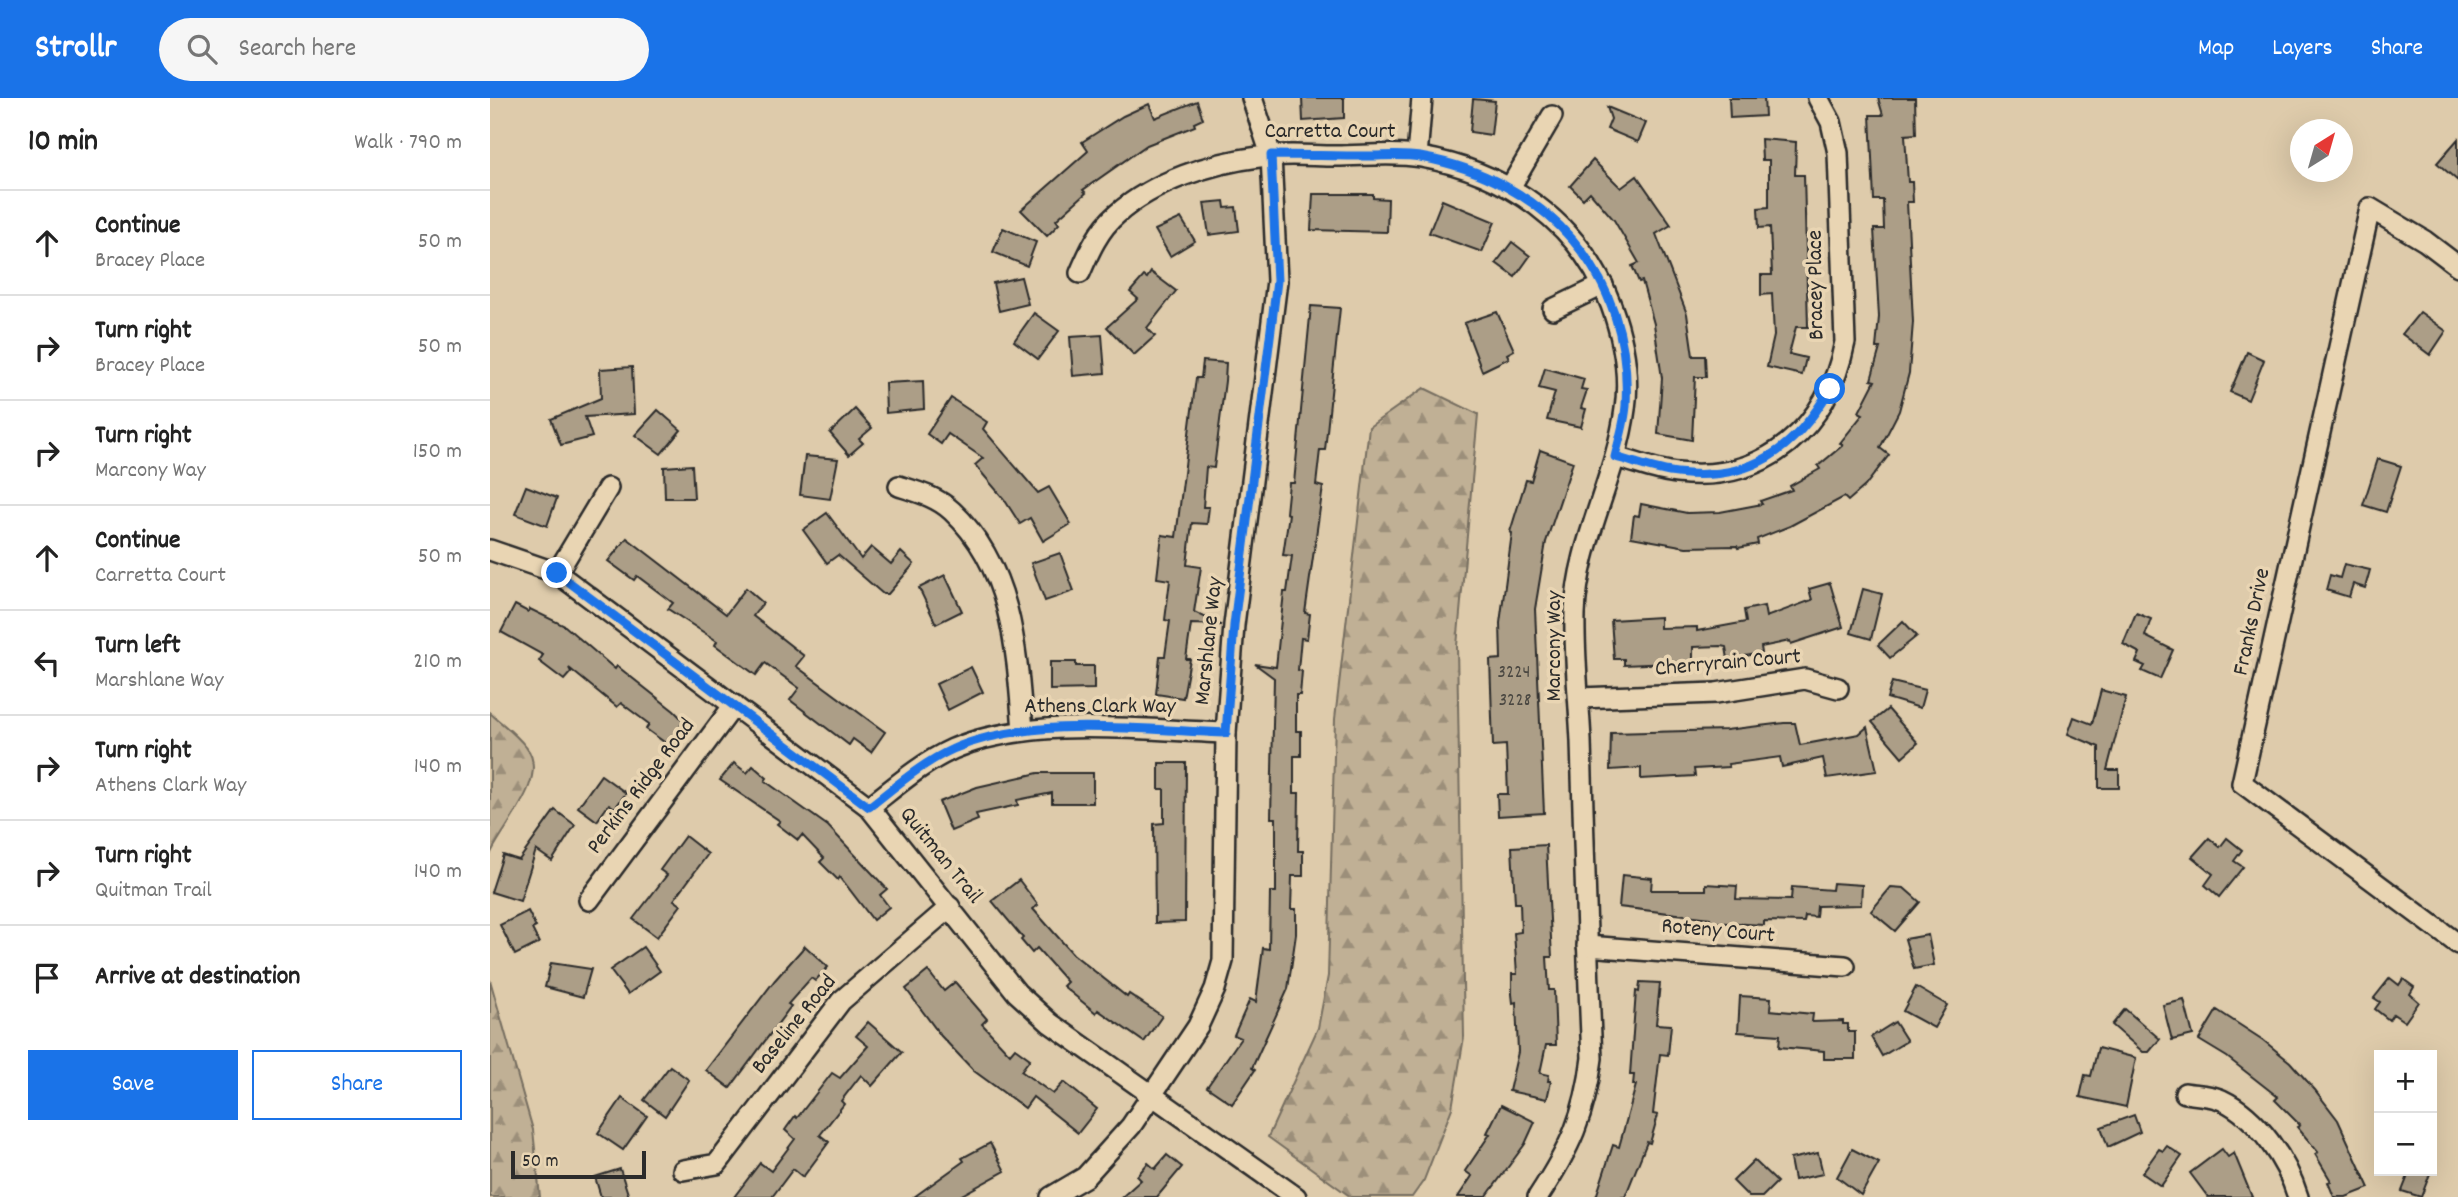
<!DOCTYPE html>
<html lang="en">
<head>
<meta charset="utf-8">
<style>
  body { margin:0; font-family:Dekko,sans-serif; background:#f6f6f6; color:#222 }
  .controls { position:absolute; right:21px; bottom:21px; display:grid; overflow:hidden; border-radius:0px; box-shadow:0 7px 28px #0002 }
  .controls button { width:63px; height:63px; display:grid; place-items:center; padding:0; border:0; border-bottom:2px solid #e0e0e0; background:#fff; color:#222; font:35px sans-serif }
  .compass { position:absolute; left:1800px; top:21px; width:63px; height:63px; border-radius:50%; background:#fff; box-shadow:0 7px 28px #0002; rotate:37deg }
  .scale { position:absolute; left:21px; bottom:18px; width:135px; box-sizing:border-box; padding-left:7px; border:4px solid #2b2b2b; border-top:0; font-size:19px; line-height:24px; white-space:nowrap; color:#2b2b2b; -webkit-text-stroke:5px #e9d5b3; paint-order:stroke }
  .stop { position:absolute; width:21px; height:21px; margin:-16px; border:5px solid #1a73e8; border-radius:50%; background:#fff }
  .stop.end { background:#1a73e8; border-color:#fff; box-shadow:0 2px 7px #0008 }
  .list { margin:0; padding:0; list-style:none }
  h2 { display:flex; justify-content:space-between; align-items:center; height:91px; margin:0; padding:0 28px; font-size:30px }
  h2 small { font-size:23px; font-weight:400; color:#767676 }
  .list li { display:grid; grid-template-columns:46px 1fr auto; gap:21px; align-items:center; box-sizing:border-box; height:105px; padding:0 28px; border-top:2px solid #e0e0e0 }
  .list b { display:block; font-size:26px; white-space:nowrap }
  .list p { margin:0; font-size:23px; white-space:nowrap; color:#767676 }
  .list em { font-size:23px; font-style:normal; color:#767676 }
  .actions { display:flex; gap:14px; padding:21px 28px }
  .actions a { flex:1; padding:16px 0; border:2px solid #1a73e8; border-radius:0px; text-align:center; font-size:24px; color:#1a73e8 }
  .actions .main { background:#1a73e8; color:#fff }
  .icon { flex:none; width:38px; height:38px; fill:none; stroke:currentColor; stroke-width:2; stroke-linecap:round; stroke-linejoin:round }
  .map { position:relative; flex:none; width:1968px; height:1099px; overflow:hidden }
  header { display:flex; align-items:center; gap:42px; box-sizing:border-box; height:98px; padding:0 35px; background:#1a73e8; color:#fff }
  header strong { font-size:33px }
  nav { display:flex; gap:38px; margin-inline-start:auto; font-size:24px }
  .search { width:490px; height:63px; background:#f6f6f6; display:flex; align-items:center; gap:18px; box-sizing:border-box; padding:0 24px; border-radius:38px; color:#767676; font-size:26px }
  main { display:flex }
  aside { flex:1; background:#fff }
  .map>svg:first-child { display:block }
  .forest { fill:url(#forest-firs); stroke:#766e60; stroke-width:2 }
  .building { fill:#ac9e87; stroke:#2b2b2b; stroke-width:2 }
  .lines { fill:none; stroke-linecap:round; stroke-linejoin:round }
  .street-casing { stroke:#2b2b2b; stroke-width:24 }
  .street { stroke:#e9d5b3; stroke-width:19 }
  .route { stroke:#1a73e8; stroke-width:9 }
  .labels { text-anchor:middle; dominant-baseline:central; stroke-width:7; stroke-linejoin:round; paint-order:stroke }
  .number-label { font-size:19px; fill:#4b4842 }
  .street-label { font-size:23px; fill:#2b2b2b; stroke:#e9d5b3 }
</style>
</head>
<body>
<header>
<strong>Strollr</strong>
<div class="search"><svg class="icon" aria-label="search" viewBox="0 0 24 24"><circle cx="10" cy="10" r="6"/><path d="M15 15l6 6"/></svg>Search here</div>
<nav><a>Map</a><a>Layers</a><a>Share</a></nav>
</header>
<main>
<aside>
<h2>10 min<small>Walk · 790 m</small></h2>
<ul class="list">
<li><svg class="icon" aria-label="ahead" viewBox="0 0 24 24"><path d="M12 20V5M6 11l6-6 6 6"/></svg><div><b>Continue</b><p>Bracey Place</p></div><em>50 m</em></li>
<li><svg class="icon" aria-label="right" viewBox="0 0 24 24"><path d="M7 20v-9h11M14 6l5 5-5 5"/></svg><div><b>Turn right</b><p>Bracey Place</p></div><em>50 m</em></li>
<li><svg class="icon" aria-label="right" viewBox="0 0 24 24"><path d="M7 20v-9h11M14 6l5 5-5 5"/></svg><div><b>Turn right</b><p>Marcony Way</p></div><em>150 m</em></li>
<li><svg class="icon" aria-label="ahead" viewBox="0 0 24 24"><path d="M12 20V5M6 11l6-6 6 6"/></svg><div><b>Continue</b><p>Carretta Court</p></div><em>50 m</em></li>
<li><svg class="icon" aria-label="left" viewBox="0 0 24 24"><path d="M17 20v-9H6M10 6l-5 5 5 5"/></svg><div><b>Turn left</b><p>Marshlane Way</p></div><em>210 m</em></li>
<li><svg class="icon" aria-label="right" viewBox="0 0 24 24"><path d="M7 20v-9h11M14 6l5 5-5 5"/></svg><div><b>Turn right</b><p>Athens Clark Way</p></div><em>140 m</em></li>
<li><svg class="icon" aria-label="right" viewBox="0 0 24 24"><path d="M7 20v-9h11M14 6l5 5-5 5"/></svg><div><b>Turn right</b><p>Quitman Trail</p></div><em>140 m</em></li>
<li><svg class="icon" aria-label="arrive" viewBox="0 0 24 24"><path d="M6 21V4h12l-3 4 3 4H6"/></svg><div><b>Arrive at destination</b></div></li>
</ul>
<div class="actions"><a class="main">Save</a><a>Share</a></div>
</aside>
<div class="map">
<svg width="1968" height="1099" viewBox="0 0 1968 1099">
  <defs>
    <pattern id="forest-firs" width="22" height="20" patternUnits="userSpaceOnUse" patternTransform="scale(1.75)"><rect width="22" height="20" fill="#c0b095"/><path d="M5 1l3.5 6h-7zM16 11l3.5 6h-7z" fill="#9c8f7a"/></pattern>
  </defs>
  <rect width="100%" height="100%" fill="#decbab"/>
  <filter id="ink" filterUnits="userSpaceOnUse"><feTurbulence type="fractalNoise" baseFrequency=".0143" numOctaves="2"/><feDisplacementMap in="SourceGraphic" scale="14" xChannelSelector="R" yChannelSelector="G"/><feConvolveMatrix kernelMatrix="1 2 1 2 8 2 1 2 1" color-interpolation-filters="sRGB"/></filter>
  <g filter="url(#ink)">
    <g class="forest">
      <path d="M934,290L988,316L967,548L974,939L962,1010L934,1082L922,1099H861L778,1039L828,930L838,878L845,621L879,329Z"/>
      <path d="M0,615C12,626 26,636 36,649C61,679 12,729 0,757Z"/>
      <path d="M0,882L43,1032L50,1099H0Z"/>
    </g>
    <g class="building">
      <path d="M812,0H854V20L813,23Z"/>
      <path d="M1239,0H1274L1275,18L1240,20Z"/>
      <path d="M1388,0H1425L1426,36L1415,37L1418,84H1422L1423,104H1417L1423,224L1419,275L1409,313L1390,350L1399,357L1375,388L1358,403L1354,399L1300,428L1267,441L1268,446L1248,450L1247,448L1196,449L1141,439L1144,417L1149,418L1151,406L1197,415L1230,414L1272,406L1270,403L1302,392L1300,388L1330,371L1328,368L1353,347L1350,345L1373,316L1369,314L1385,283L1381,282L1390,250H1386L1389,219L1384,131H1394L1393,102H1384L1380,17H1393Z"/>
      <path d="M983,1L1005,3L1001,37L980,34Z"/>
      <path d="M707,3L713,21L704,25L705,28L657,47L593,92L596,95L566,122L569,126L557,138L531,112L598,53L592,44L633,18L659,6L665,20Z"/>
      <path d="M1117,9L1156,25L1148,44L1117,31L1121,21Z"/>
      <path d="M1271,41L1306,44L1305,77H1314L1318,229H1306L1299,256L1316,260L1312,277L1277,269L1284,238L1282,196L1271,197V177H1282L1280,129L1269,130L1268,110L1279,109V62H1272Z"/>
      <path d="M1968,41V83L1947,65Z"/>
      <path d="M1103,62L1131,90L1147,78L1181,127L1166,136L1197,216L1203,258H1215L1216,279H1205L1202,342L1168,336L1172,280L1164,226L1152,183L1149,184L1142,168L1149,165L1124,122L1100,94L1093,101L1080,88Z"/>
      <path d="M823,96H883V100L898,101L897,134L821,132Z"/>
      <path d="M952,102L1005,124L992,154L939,135Z"/>
      <path d="M734,103L735,110L746,109L749,133L719,137L714,105Z"/>
      <path d="M691,120L705,143L680,158L665,132Z"/>
      <path d="M513,130L546,144L537,168L503,154Z"/>
      <path d="M1022,144L1040,158L1025,179L1006,165Z"/>
      <path d="M661,174L686,193L657,230L665,238L644,257L617,229L648,201L640,194L654,178L657,180Z"/>
      <path d="M531,179L538,206L509,213L503,185Z"/>
      <path d="M821,208L850,210L835,352H830L826,387L833,389L815,515L820,516L817,541L811,540L808,572L812,573L810,597H806V633H811V658H804V695H809L808,753H813V778H802L801,811H806V836L798,891L762,970L765,972L742,1006L717,989L751,940L744,937L760,901L766,904L773,850L779,851L780,794H786V720H781L784,580L765,566L786,569L794,494H797L802,458L793,457L799,416L796,415L799,385H804Z"/>
      <path d="M1007,214L1024,252L1017,256L1019,260L992,273L974,225Z"/>
      <path d="M1930,214L1956,233L1940,257L1912,236Z"/>
      <path d="M544,215L569,233L548,261L524,243Z"/>
      <path d="M612,237L615,275L583,278L580,239Z"/>
      <path d="M1757,254L1774,262L1758,302L1740,294Z"/>
      <path d="M713,263L736,265L735,283L724,370L716,369L713,409H719L717,426L702,425L697,467L711,469L704,514L731,527L701,526L696,561H700L693,600L666,596L670,558H675L680,523L675,522L680,482L667,480L672,437L686,439L706,280H711Z"/>
      <path d="M142,269L144,316L95,319L102,339L71,347L61,321L111,300L110,271Z"/>
      <path d="M1055,270L1094,281L1091,291L1097,292L1091,310L1096,311L1091,329L1057,322L1065,294L1049,290Z"/>
      <path d="M433,283L434,311L396,315L395,285Z"/>
      <path d="M461,300L497,324L493,331L548,395L559,389L581,426L553,443L540,420L530,426L514,401L485,367L493,360L458,336L451,346L437,336Z"/>
      <path d="M365,311L382,330L369,341L373,345L359,357L340,335Z"/>
      <path d="M168,312L191,332L171,356L145,337Z"/>
      <path d="M1050,352L1083,364L1056,444L1045,511L1054,715L1008,718L1007,696H1018L1016,647L1003,648L1000,562L1011,561L1010,525L1022,435L1020,434L1036,382L1041,383Z"/>
      <path d="M315,358L348,361L340,401L310,397Z"/>
      <path d="M1888,361L1911,368L1896,414L1873,407Z"/>
      <path d="M202,367L204,400H175L174,369Z"/>
      <path d="M36,388L67,400L57,428L25,416Z"/>
      <path d="M337,415L371,461L381,449L401,466L411,454L424,466L398,496H393L348,457L337,465L313,432Z"/>
      <path d="M137,440L236,516L256,490L273,505L263,518L314,558L306,568L395,634L381,654L363,641L359,647L300,602L309,590L275,565L266,577L225,547L227,543L178,511L183,505L147,478L144,482L118,463Z"/>
      <path d="M570,455L584,493L555,503L541,465Z"/>
      <path d="M1854,466L1880,472L1875,490L1863,486L1859,499L1836,492L1840,477L1850,480Z"/>
      <path d="M455,477L472,513L446,526L429,490Z"/>
      <path d="M1340,485L1353,529L1301,546L1300,543L1271,549L1272,555L1238,561L1236,549L1231,548L1203,549V564L1134,567V561H1124L1121,522L1170,519V530L1207,529V533L1256,524L1254,512L1274,508L1276,519L1322,502L1319,491Z"/>
      <path d="M1373,491L1392,496L1381,541L1361,535Z"/>
      <path d="M25,507L38,514L40,511L75,528L125,571L127,568L184,613L194,623L177,646L156,631L159,626L131,605L127,609L79,570L81,574L74,582L49,563L53,557L11,534Z"/>
      <path d="M1646,515L1661,521L1655,538L1683,552L1670,581L1652,573L1655,568L1646,564L1650,555L1633,546Z"/>
      <path d="M1413,523L1427,538L1400,560L1388,547Z"/>
      <path d="M560,564H586V568H604V591L560,592Z"/>
      <path d="M481,569L493,594L458,612L446,586Z"/>
      <path d="M1402,584L1435,592L1430,610L1397,600Z"/>
      <path d="M1611,592L1636,599L1617,672H1629V690H1609V649L1578,636L1584,619L1602,626Z"/>
      <path d="M1398,611L1428,645L1412,659L1382,624Z"/>
      <path d="M1294,625H1305L1310,647L1369,636L1377,629L1387,673L1337,680L1333,660L1292,669L1290,659L1238,666L1239,669L1204,671L1205,678L1151,681V670L1120,672L1121,635L1236,632Z"/>
      <path d="M244,665L257,675L263,668L277,680L275,683L338,728L397,791L390,797L399,809L383,822L350,779L348,782L330,764L334,760L312,737L308,742L287,726L290,723L230,682Z"/>
      <path d="M669,665H696L695,824L665,825L664,726L674,725V691H669Z"/>
      <path d="M548,675H603V705H562V695L527,702L528,707L486,716L488,722L461,733L449,704L487,689Z"/>
      <path d="M111,677L136,695L125,710L119,706L107,723L88,709Z"/>
      <path d="M65,712L85,727L62,763L46,752L30,803L1,794L13,757L29,762Z"/>
      <path d="M195,738L218,756L184,802L191,807L167,839L143,821L177,777L170,772Z"/>
      <path d="M1719,740L1730,749L1737,740L1752,752L1744,763L1753,769L1729,799L1715,787L1723,776L1702,759Z"/>
      <path d="M1056,747L1062,859H1057L1059,892H1064L1066,947H1056L1050,975L1059,977L1058,983H1061L1057,1001L1019,993L1028,954L1026,904L1023,905L1022,896V876H1027L1024,835L1031,834L1030,805H1025L1022,749Z"/>
      <path d="M1132,777L1162,780L1161,792H1216V786L1247,788L1246,801L1301,802L1302,789L1342,792L1343,785L1372,787L1371,807L1327,808L1326,819L1315,818L1314,824L1274,823V827L1220,824V820L1129,809Z"/>
      <path d="M529,782L548,807L543,811L583,856L637,899L639,896L672,918L654,944L608,912L606,915L573,888L577,884L547,850L542,855L531,842L533,840L502,803Z"/>
      <path d="M1401,789L1414,790L1430,804L1405,833L1381,813Z"/>
      <path d="M38,813L46,829L42,831L49,845L25,857L10,827Z"/>
      <path d="M1438,837L1444,867L1424,871L1415,841Z"/>
      <path d="M315,848L338,869L325,883L321,880L298,906L301,908L240,990L216,972L285,882Z"/>
      <path d="M153,849L170,873L138,896L120,872Z"/>
      <path d="M61,865L101,871L93,899L55,889Z"/>
      <path d="M438,873L454,893L465,884L497,921L492,926L520,956L525,950L540,961L531,973L563,996L574,984L607,1011L588,1035L543,999L535,1010L484,973L451,938L416,891Z"/>
      <path d="M1900,880L1909,887L1913,881L1924,889L1920,896L1929,904L1915,924L1903,916L1899,922L1885,911L1890,904L1884,900Z"/>
      <path d="M1150,884L1170,885L1166,926L1181,927L1178,957L1170,956L1163,1016L1168,1017L1160,1045L1157,1044L1135,1099H1106L1123,1047L1129,1049L1146,987H1143L1144,977H1140L1146,893L1149,894Z"/>
      <path d="M1426,889L1457,907L1444,930L1413,913Z"/>
      <path d="M1250,898L1281,900L1280,912L1323,916L1322,924L1353,923V926H1358V934H1365V961H1334V953L1289,949L1290,937L1248,934Z"/>
      <path d="M1694,902L1703,937L1682,942L1673,907Z"/>
      <path d="M1635,911L1670,941L1659,954H1653L1622,927Z"/>
      <path d="M1727,912L1773,942L1800,964L1825,992L1848,1022L1879,1090L1856,1099H1844L1838,1084L1841,1083L1825,1056L1828,1054L1807,1029L1810,1027L1785,1002L1788,999L1737,959L1709,942Z"/>
      <path d="M378,924L412,954L382,988L371,977L351,1003L354,1006L330,1037L339,1044L313,1079L303,1071L282,1099H244L270,1065L281,1073L305,1041L295,1032L305,1018L307,1020L342,975L350,980L378,948L366,938Z"/>
      <path d="M1405,924L1417,943L1392,958L1381,939Z"/>
      <path d="M1608,950L1646,960L1636,1009L1590,999L1595,977L1601,978Z"/>
      <path d="M180,968L199,982L175,1018L154,1002Z"/>
      <path d="M132,1000L157,1018L133,1052L108,1035Z"/>
      <path d="M1011,1007L1045,1024L1035,1046L996,1099H968L982,1078L975,1073L1000,1036L997,1035Z"/>
      <path d="M1644,1017L1650,1034L1618,1049L1611,1029Z"/>
      <path d="M500,1045L515,1073L468,1099H424L474,1063L472,1060Z"/>
      <path d="M1677,1048L1692,1058L1671,1088L1652,1075L1669,1051L1673,1053Z"/>
      <path d="M1362,1051L1389,1065L1371,1097L1347,1079Z"/>
      <path d="M1732,1051L1738,1059L1744,1055L1762,1099H1718L1700,1075Z"/>
      <path d="M1328,1055L1333,1076L1304,1082L1300,1061Z"/>
      <path d="M677,1057L692,1069L667,1099H632L651,1082L647,1078L658,1065L665,1071Z"/>
      <path d="M1264,1062L1287,1084L1272,1099H1259L1243,1083Z"/>
      <path d="M130,1071L139,1099H111L105,1079Z"/>
      <path d="M1920,1073H1941L1931,1099L1912,1093Z"/>
    </g>
    <g class="lines">
      <defs>
        <g id="street">
          <path d="M927,58L932,0"/>
          <path d="M1021,88L1062,18"/>
          <path d="M1968,168L1935,143L1880,110L1752,685L1968,846"/>
          <path d="M590,175C599,154 609,131 627,116C665,83 720,65 769,59C794,55 821,58 846,58C874,58 904,54 931,59C1016,74 1090,124 1121,207C1133,240 1140,276 1135,311C1126,381 1087,445 1085,516C1084,558 1089,601 1091,643C1094,748 1097,854 1102,960C1095,1018 1080,1050 1048,1099"/>
          <path d="M1063,211L1113,187"/>
          <path d="M1125,359C1145,364 1167,373 1187,375C1276,385 1338,329 1355,244L1348,55L1341,24L1328,0"/>
          <path d="M409,388C428,394 447,399 462,413C523,470 527,555 533,633"/>
          <path d="M0,452L67,475L379,709L527,895L560,925L806,1099"/>
          <path d="M67,475L118,390"/>
          <path d="M1089,600L1226,595L1315,581L1348,590"/>
          <path d="M379,709C406,688 432,665 463,651C540,618 653,632 736,635"/>
          <path d="M99,802L244,607"/>
          <path d="M1097,848L1355,868"/>
          <path d="M1695,995C1706,997 1722,997 1732,1002C1768,1019 1797,1063 1808,1099"/>
          <path d="M193,1072L227,1066L351,903L460,809"/>
          <path d="M561,1099L595,1079L641,1028L708,928L725,891L733,863L736,635L744,527L787,183L781,57L762,0"/>
        </g>
      </defs>
      <use href="#street" class="street-casing"/>
      <use href="#street" class="street"/>
    </g>
  </g>
  <g class="lines" filter="url(#ink)">
    <path class="route" d="M67,475L379,709C406,688 432,665 463,651C542,617 651,632 736,635L744,527L787,183L781,57C813,57 845,58 877,58C894,58 913,56 930,59C1055,81 1143,175 1136,307C1135,324 1129,342 1125,359C1145,364 1166,373 1187,375C1260,384 1305,352 1340,291"/>
  </g>
  <g class="labels">
    <g class="number-label">
      <text x="1024" y="575">3224</text>
      <text x="1025" y="603">3228</text>
    </g>
    <g class="street-label">
      <text x="840" y="34">Carretta Court</text>
      <text transform="translate(1327 187) rotate(-91)">Bracey Place</text>
      <text transform="translate(1763 524) rotate(-78)">Franks Drive</text>
      <text transform="translate(720 543) rotate(-84)">Marshlane Way</text>
      <text transform="translate(1065 548) rotate(-90)">Marcony Way</text>
      <text transform="translate(1238 566) rotate(-5)">Cherryrain Court</text>
      <text x="610" y="609">Athens Clark Way</text>
      <text transform="translate(152 689) rotate(-53)">Perkins Ridge Road</text>
      <text transform="translate(450 758) rotate(51)">Quitman Trail</text>
      <text transform="translate(1228 834) rotate(5)">Roteny Court</text>
      <text transform="translate(305 927) rotate(-51)">Baseline Road</text>
    </g>
  </g>
</svg>
<div class="controls">
<button>+</button>
<button>−</button>
</div>
<svg class="compass" viewBox="-18 -18 36 36"><path d="M0-13l5 13h-10z" fill="#e53935"/><path d="M0 13l5-13h-10z" fill="#767676"/></svg>
<div class="scale">50 m</div>
<div class="stop" style="left:1340px;top:291px"></div>
<div class="stop end" style="left:67px;top:475px"></div>
</div>
</main>
</body>
</html>
